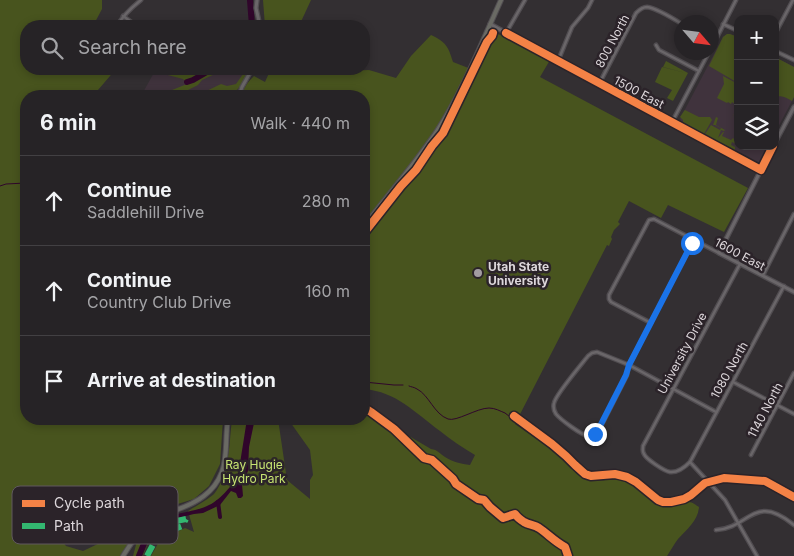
<!DOCTYPE html>
<html lang="en">
<head>
<meta charset="utf-8">
<style>
  body { margin:0; font-family:Inter,sans-serif; background:#2e2b2e; color:#f1f3f6 }
  .controls { position:absolute; right:15px; top:15px; display:grid; overflow:hidden; border-radius:10px; box-shadow:0 2px 8px #0003 }
  .controls button { width:45px; height:45px; display:grid; place-items:center; padding:0; border:0; border-bottom:1px solid #424043; background:#262326; color:#f1f3f6; font:25px sans-serif }
  .compass { position:absolute; left:674px; top:15px; width:45px; height:45px; border-radius:50%; background:#262326; box-shadow:0 2px 8px #0003; rotate:118deg }
  .stop { position:absolute; width:15px; height:15px; margin:-11px; border:4px solid #1a73e8; border-radius:50%; background:#fff }
  .stop.end { background:#1a73e8; border-color:#fff; box-shadow:0 1px 5px #0008 }
  .list { margin:0; padding:0; list-style:none }
  h2 { display:flex; justify-content:space-between; align-items:center; height:65px; margin:0; padding:0 20px; font-size:21px }
  h2 small { font-size:16px; font-weight:400; color:#a4a4a7 }
  .list li { display:grid; grid-template-columns:32px 1fr auto; gap:15px; align-items:center; box-sizing:border-box; height:90px; padding:0 20px; border-top:1px solid #424043 }
  .list b { display:block; font-size:19px; white-space:nowrap }
  .list p { margin:0; font-size:16px; white-space:nowrap; color:#a4a4a7 }
  .list em { font-size:16px; font-style:normal; color:#a4a4a7 }
  .icon { flex:none; width:28px; height:28px; fill:none; stroke:currentColor; stroke-width:2; stroke-linecap:round; stroke-linejoin:round }
  .map { position:relative; flex:none; width:794px; height:556px; overflow:hidden }
  .search { position:absolute; background:#262326; box-shadow:0 2px 8px #0003; left:20px; top:20px; width:350px; height:55px; display:flex; align-items:center; gap:12px; box-sizing:border-box; padding:0 18px; border-radius:20px; color:#a4a4a7; font-size:19px }
  .panel { position:absolute; background:#262326; box-shadow:0 2px 8px #0003; left:20px; top:90px; width:350px; height:335px; border-radius:20px }
  .map>svg:first-child { display:block }
  .built { fill:#40333d }
  .green { fill:#48541e; fill-rule:evenodd }
  .water { fill:#30062b }
  .lines { fill:none; stroke-linecap:round; stroke-linejoin:round }
  .stream { stroke:#30062b; stroke-width:1 }
  .canal { stroke:#30062b; stroke-width:4 }
  .river { stroke:#30062b; stroke-width:6 }
  .minor-casing { stroke:#514d51; stroke-width:5 }
  .tertiary-casing { stroke:#514d51; stroke-width:5.5 }
  .primary-casing { stroke:#514d51; stroke-width:6 }
  .minor { stroke:#6a6669; stroke-width:2.5 }
  .tertiary { stroke:#6a6669; stroke-width:3 }
  .primary { stroke:#6a6a64; stroke-width:4 }
  .quiet { stroke:#33b770; stroke-width:6; stroke-dasharray:12 6; stroke-linecap:butt }
  .cycleway-casing { stroke:#2b2329; stroke-width:11 }
  .cycleway { stroke:#f48246; stroke-width:8 }
  .route { stroke:#1a73e8; stroke-width:6 }
  .poi-dot { fill:#a29ca0; stroke:#2b2329; stroke-width:2 }
  .labels { text-anchor:middle; dominant-baseline:central; stroke-width:5; stroke-linejoin:round; paint-order:stroke }
  .street-label { font-size:12px; fill:#ddd7db; stroke:#2b2329 }
  .poi-label { font-size:12px; font-weight:bold; fill:#ddd7db; stroke:#2b2329; text-anchor:start }
  .park-label { font-size:12px; fill:#c6e372; stroke:#2b2329 }
  .key { fill:#2b2329; stroke:#60595e; stroke-width:1 }
  .key-label { font-size:14px; fill:#ddd7db }
</style>
</head>
<body>
<div class="map">
<svg width="794" height="556" viewBox="0 0 794 556">
  <rect width="100%" height="100%" fill="#332f32"/>
  <g class="built">
    <path d="M727,34H730L738,37V146H768L760,163L681,121L680,119L723,37Z"/>
    <path d="M775,57L794,67V97L775,133Z"/>
    <path d="M156,69H251L237,96H141Z"/>
  </g>
  <g class="green">
    <path d="M0,0H102V9L93,26H26V69H116L98,90V96H26V419H223L220,464L209,486L194,499L171,506L155,513L141,524L120,556H0ZM64,490L80,498L103,527L102,542L83,551L66,546L48,523L51,496Z"/>
    <path d="M263,0H311L299,26H265Z"/>
    <path d="M490,31H492L550,60L540,77L748,188L724,232L668,205L661,218L629,201L618,222L620,224L614,230L611,237L612,239L609,246L607,245L515,424C530,435 547,445 562,457C569,463 574,474 583,478C594,484 609,478 621,480C637,484 645,499 659,504C671,509 679,499 689,502C692,502 696,505 699,507C698,521 687,529 678,539C674,544 671,550 667,556H151L160,540L185,528L194,532L188,511C193,508 210,498 214,494C230,474 229,443 232,419H278L287,480L310,499V480L313,475L310,450L288,419H364V412H368L431,449C438,450 439,453 445,457C453,462 461,464 470,465L475,455C463,448 451,440 440,431C414,412 397,392 364,389V235L367,229L364,224V96H242C243,88 248,82 254,76L265,82L269,73L266,69H334L338,71L369,70L396,78L411,56L431,35C446,42 448,46 453,62L471,69Z"/>
    <path d="M727,34H730L738,37V83L709,66L723,37Z"/>
    <path d="M775,57L794,67V97L792,101C786,98 781,94 775,98Z"/>
    <path d="M666,61L688,73L673,101L667,98L672,90L655,82L662,67L686,73L663,67Z"/>
    <path d="M164,69H218L215,74L202,80L198,85L184,92L181,96H171L172,90L187,84L183,79L164,74Z"/>
    <path d="M247,73C244,79 241,86 236,91C227,100 208,96 196,96L221,84L227,86L236,84L243,74Z"/>
    <path d="M723,76L738,84V107L730,121L736,110L735,109L736,105L732,102L731,104L728,102L727,103L717,98L724,84Z"/>
    <path d="M685,110L699,117H710L712,120L704,134L683,122V120L680,117L684,111Z"/>
    <path d="M716,117L718,118L716,125L725,130L724,131L721,130L718,138L723,132H724L722,136L731,140L733,138L735,140V141L738,144H736L732,142L731,145L735,147V150L705,134L711,125L720,130L721,128L715,125H713Z"/>
    <path d="M167,522L148,543L143,556H133L137,541L148,528Z"/>
  </g>
  <path class="water" d="M247,419H256L254,423L249,447L248,471L242,484L243,496L241,498H238L236,493L231,491L220,505L203,513L194,514L165,521L153,532C160,512 190,514 207,506C218,502 234,485 238,473C240,468 240,462 241,457C243,444 245,432 247,419Z"/>
  <g class="lines">
    <g class="stream">
      <path d="M0,186L6,184L26,183"/>
      <path d="M364,382L394,385H403"/>
      <path d="M409,386C411,387 414,387 417,389C429,395 434,414 448,419C456,422 477,408 489,408C495,408 500,411 505,413C524,429 547,442 566,459C573,464 577,474 585,477C598,482 612,473 627,479C637,483 643,491 651,497C668,512 691,498 707,488"/>
      <path d="M722,482H763L794,498"/>
    </g>
    <path class="canal" d="M218,502L220,517"/>
    <g class="river">
      <path d="M250,0L252,26"/>
      <path d="M187,82L193,80L212,69"/>
      <path d="M139,556L148,534L159,524"/>
    </g>
    <defs>
      <g id="minor">
        <path d="M123,16L137,26"/>
        <path d="M723,24L738,31"/>
        <path d="M117,26C123,15 131,8 141,0"/>
        <path d="M506,33L525,0"/>
        <path d="M775,34L793,0"/>
        <path d="M656,45L659,50L699,71"/>
        <path d="M712,47L736,0"/>
        <path d="M775,51L794,60"/>
        <path d="M558,61L572,27L588,8L592,0"/>
        <path d="M599,84L636,13C639,10 642,7 647,7C655,8 674,19 682,24"/>
        <path d="M672,122L709,52"/>
        <path d="M694,239L629,365L627,375L599,430C596,433 593,435 589,436C582,436 560,419 556,414C554,411 553,407 554,403C556,394 581,365 588,356L592,353L597,352L629,365L716,412"/>
        <path d="M740,264L643,446C643,450 642,451 644,454C646,459 664,471 670,472C678,473 685,467 690,462L784,286"/>
        <path d="M763,275L794,214"/>
        <path d="M651,323L611,302L609,299V295L649,220L654,219L719,253"/>
        <path d="M733,382L794,414"/>
        <path d="M751,455L794,373"/>
        <path d="M690,462L725,500L757,556"/>
        <path d="M716,530C750,528 754,492 794,525"/>
      </g>
      <g id="tertiary">
        <path d="M257,0L256,8L260,26"/>
        <path d="M490,24L761,170"/>
        <path d="M239,96L242,87L252,69"/>
        <path d="M775,143L794,107"/>
        <path d="M773,146L719,253L794,292"/>
      </g>
      <g id="primary">
        <path d="M364,226C388,195 415,164 437,131C463,91 481,44 501,0"/>
        <path d="M123,556C132,542 141,527 155,518C161,514 169,512 176,510C196,503 214,493 222,472C228,456 225,436 228,419"/>
      </g>
    </defs>
    <use href="#minor" class="minor-casing"/>
    <use href="#tertiary" class="tertiary-casing"/>
    <use href="#primary" class="primary-casing"/>
    <use href="#minor" class="minor"/>
    <use href="#tertiary" class="tertiary"/>
    <use href="#primary" class="primary"/>
    <g class="quiet">
      <path d="M161,533C168,523 175,521 186,519"/>
      <path d="M147,556L155,541L159,535L182,526L186,519"/>
    </g>
    <defs>
      <g id="cycleway">
        <path d="M506,33L761,170L773,146"/>
        <path d="M364,233L401,186L416,170L432,146L443,133L487,42L492,36L493,33"/>
        <path d="M364,411L368,410L371,412L394,429L424,458L432,460L453,479L456,484L478,499L484,500L490,507L503,518L515,514C517,517 521,520 524,522C529,525 535,525 539,528C548,534 555,542 565,547L568,556"/>
        <path d="M514,416L552,444L566,456L575,465L585,474L591,476L615,474L627,477L636,482L658,500L663,502H671L684,499L691,495L705,483L724,478L765,481L794,497"/>
      </g>
    </defs>
    <use href="#cycleway" class="cycleway-casing"/>
    <use href="#cycleway" class="cycleway"/>
  </g>
  <g class="lines">
    <path class="route" d="M595,434L598,430L626,375L629,365L692,243"/>
  </g>
  <circle class="poi-dot" cx="478" cy="273" r="5"/>
  <g class="labels">
    <g class="street-label">
      <text transform="translate(612 41) rotate(-62)">800 North</text>
      <text transform="translate(639 92) rotate(28)">1500 East</text>
      <text transform="translate(740 254) rotate(28)">1600 East</text>
      <text transform="translate(682 353) rotate(-62)">University Drive</text>
      <text transform="translate(729 370) rotate(-61)">1080 North</text>
      <text transform="translate(765 410) rotate(-62)">1140 North</text>
    </g>
    <g class="poi-label">
      <text x="488" y="266">Utah State<tspan x="488" dy="14">University</tspan></text>
    </g>
    <g class="park-label">
      <text x="254" y="464">Ray Hugie<tspan x="254" dy="14">Hydro Park</tspan></text>
    </g>
  </g>
  <rect x="12" y="486" width="166" height="58" rx="8" class="key"/>
  <rect x="22" y="500" width="23" height="7" fill="#f48246"/>
  <rect x="22" y="523" width="23" height="6" fill="#33b770"/>
  <g class="key-label">
    <text x="54" y="508">Cycle path</text>
    <text x="54" y="531">Path</text>
  </g>
</svg>
<div class="controls">
<button>+</button>
<button>−</button>
<button><svg class="icon" aria-label="layers" viewBox="0 0 24 24"><path d="M12 4l9 5-9 5-9-5zM3 14l9 5 9-5"/></svg></button>
</div>
<svg class="compass" viewBox="-18 -18 36 36"><path d="M0-13l5 13h-10z" fill="#e53935"/><path d="M0 13l5-13h-10z" fill="#a4a4a7"/></svg>
<div class="stop" style="left:692px;top:243px"></div>
<div class="stop end" style="left:595px;top:434px"></div>
<div class="search"><svg class="icon" aria-label="search" viewBox="0 0 24 24"><circle cx="10" cy="10" r="6"/><path d="M15 15l6 6"/></svg>Search here</div>
<section class="panel">
<h2>6 min<small>Walk · 440 m</small></h2>
<ul class="list">
<li><svg class="icon" aria-label="ahead" viewBox="0 0 24 24"><path d="M12 20V5M6 11l6-6 6 6"/></svg><div><b>Continue</b><p>Saddlehill Drive</p></div><em>280 m</em></li>
<li><svg class="icon" aria-label="ahead" viewBox="0 0 24 24"><path d="M12 20V5M6 11l6-6 6 6"/></svg><div><b>Continue</b><p>Country Club Drive</p></div><em>160 m</em></li>
<li><svg class="icon" aria-label="arrive" viewBox="0 0 24 24"><path d="M6 21V4h12l-3 4 3 4H6"/></svg><div><b>Arrive at destination</b></div></li>
</ul>
</section>
</div>
</body>
</html>
